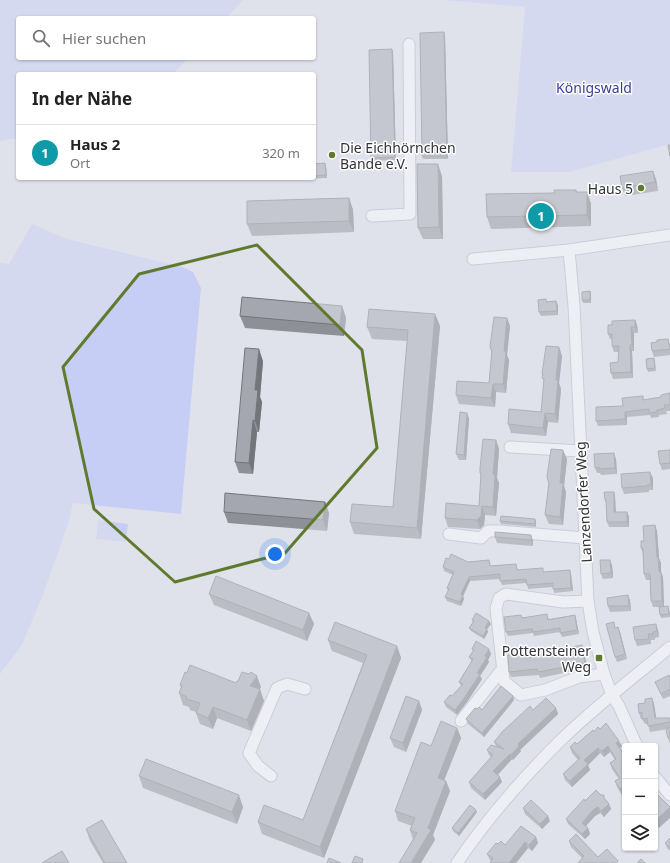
<!DOCTYPE html>
<html lang="de">
<head>
<meta charset="utf-8">
<style>
  body { margin:0; font-family:"Noto Sans",sans-serif; background:#f6f6f6; color:#222 }
  .controls { position:absolute; right:12px; bottom:12px; display:grid; overflow:hidden; border-radius:4px; box-shadow:0 1px 3px #0004 }
  .controls button { width:36px; height:36px; display:grid; place-items:center; padding:0; border:0; border-bottom:1px solid #e0e0e0; background:#fff; color:#222; font:20px sans-serif }
  .you { position:absolute; left:275px; top:554px; width:14px; height:14px; margin:-10px; border:3px solid #fff; border-radius:50%; background:#1a73e8; box-shadow:0 0 0 6px #1a73e833 }
  .badge { display:grid; place-items:center; width:26px; height:26px; border-radius:50%; background:#607a2d; color:#fff; font-size:13px; font-weight:700 }
  .pin { position:absolute; translate:-50% -50%; border:2px solid #fff; box-shadow:0 1px 4px #0006 }
  .list { margin:0; padding:0; list-style:none }
  h2 { display:flex; justify-content:space-between; align-items:center; height:52px; margin:0; padding:0 16px; font-size:17px }
  h2 small { font-size:13px; font-weight:400; color:#767676 }
  .list li { display:grid; grid-template-columns:26px 1fr auto; gap:12px; align-items:center; box-sizing:border-box; height:56px; padding:0 16px; border-top:1px solid #e0e0e0 }
  .list b { display:block; font-size:15px; white-space:nowrap }
  .list p { margin:0; font-size:13px; white-space:nowrap; color:#767676 }
  .list em { font-size:13px; font-style:normal; color:#767676 }
  .icon { flex:none; width:22px; height:22px; fill:none; stroke:currentColor; stroke-width:2; stroke-linecap:round; stroke-linejoin:round }
  .map { position:relative; flex:none; width:670px; height:863px; overflow:hidden }
  .search { position:absolute; background:#fff; box-shadow:0 1px 3px #0004; left:16px; top:16px; width:300px; height:44px; display:flex; align-items:center; gap:10px; box-sizing:border-box; padding:0 14px; border-radius:4px; color:#767676; font-size:15px }
  .panel { position:absolute; background:#fff; box-shadow:0 1px 3px #0004; left:16px; top:72px; width:300px; height:108px; border-radius:4px }
  .map>svg:first-child { display:block }
  .green { fill:#c6cef5 }
  .lines { fill:none; stroke-linecap:round; stroke-linejoin:round }
  .minor-casing { stroke:#b2b4bd; stroke-width:13 }
  .minor { stroke:#fff; stroke-width:11 }
  .wall { fill:#8e9097 }
  .shaded-wall { fill:#74757b }
  .building { fill:#a5a7b0; stroke:#74757b }
  .marked { fill:none; stroke:#607a2d; stroke-width:3; stroke-linejoin:round }
  .poi-dot { fill:#607a2d; stroke:#fff; stroke-width:1.5 }
  .labels { text-anchor:middle; dominant-baseline:central; stroke-width:3; stroke-linejoin:round; paint-order:stroke }
  .park-label { font-size:14px; fill:#373d96; stroke:#fff }
  .poi-label { font-size:14px; fill:#323337; stroke:#fff; text-anchor:end }
  .street-label { font-size:14px; fill:#323337; stroke:#fff }
</style>
</head>
<body>
<div class="map">
<svg width="670" height="863" viewBox="0 0 670 863">
  <rect width="100%" height="100%" fill="#e0e2eb"/>
  <g class="green">
    <path d="M0,0H243L226,18H18V58H188L173,74H18V138L0,141Z"/>
    <path d="M443,0H670V144L569,172H511L525,7Z"/>
    <path d="M32,224L67,239L182,267L193,272L201,288L181,514L73,503L69,521L43,595L22,645L0,674V263L9,264Z"/>
    <path d="M98,520L128,524L126,542L96,539Z"/>
  </g>
  <g class="lines">
    <defs>
      <g id="minor">
        <path d="M372,216L410,214L409,44"/>
        <path d="M569,250L574,306L588,601L593,632L604,674L612,695L619,706L637,746"/>
        <path d="M473,259L569,250L670,235"/>
        <path d="M510,447L581,451"/>
        <path d="M449,534L481,538L488,531H499L585,538"/>
        <path d="M588,601L563,602L506,594L499,598L496,608L504,681L521,695L545,690L579,677L604,674"/>
        <path d="M461,721L503,668"/>
        <path d="M271,776L258,766L249,753L277,688L287,684L305,689"/>
        <path d="M655,777L670,795"/>
        <path d="M457,863C486,820 521,780 557,744C592,709 632,679 670,647"/>
      </g>
    </defs>
    <use href="#minor" class="minor-casing"/>
    <use href="#minor" class="minor"/>
  </g>
  <g class="wall">
    <path d="M445,35L448,159H423L422,156Z"/>
    <path d="M393,52L396,160L372,161L371,158Z"/>
    <path d="M314,164L326,166L327,178L273,180V178H314Z"/>
    <path d="M442,176L443,239H423L418,228Z"/>
    <path d="M656,179L658,191L625,196L622,188Z"/>
    <path d="M576,190L577,192H587L591,204V226L491,229L487,217L555,193Z"/>
    <path d="M349,198L353,210L354,232L252,236L247,224Z"/>
    <path d="M590,291L591,294V303H583L582,300Z"/>
    <path d="M546,299L547,302L556,301L558,306V315L541,316L539,312Z"/>
    <path d="M342,306L346,318L344,336L245,328L240,316Z"/>
    <path d="M435,314L440,326L421,539L354,534L350,522L393,507L407,341L372,339L367,327Z"/>
    <path d="M507,318L510,326L507,355L509,360L506,393L496,392L495,407L459,404L456,395L489,383L492,353L491,350Z"/>
    <path d="M635,320L637,325L638,333H634V351H632L633,378L613,379L611,373L618,362L619,352H614L612,346V339H610L608,334L612,325Z"/>
    <path d="M657,342L670,343V355L654,357L652,351Z"/>
    <path d="M559,347L562,356L559,383L561,389L558,423L548,422L546,436L511,433L508,424L541,412L544,383L542,374Z"/>
    <path d="M654,358L655,361L656,371L648,372L647,369Z"/>
    <path d="M263,361L260,397L262,402L259,432H257L253,474L239,473L235,462Z"/>
    <path d="M670,393V411H666L667,414L659,415V417L651,418L650,415L627,417V425L598,426L596,421L643,396L644,400L661,397Z"/>
    <path d="M467,413L469,419L466,460H459L456,454Z"/>
    <path d="M496,440L499,449L497,478L499,483L496,516L485,515L484,525L480,529L448,527L445,518L479,506L481,476L480,473Z"/>
    <path d="M670,450V469L662,470L660,464Z"/>
    <path d="M567,459L564,486L566,492L563,525L549,524L545,515L549,484L548,481Z"/>
    <path d="M616,459L617,474L601,475L600,473H597L595,468Z"/>
    <path d="M653,478V490H649V492L624,494L622,488Z"/>
    <path d="M614,492L615,497L616,512H627L629,517V527H609L607,522L606,503L605,500Z"/>
    <path d="M325,502L329,513L327,531L228,523L224,512Z"/>
    <path d="M535,519L536,522V527L501,524L500,521Z"/>
    <path d="M655,525L657,531L659,558L661,563V572L663,577L664,606L669,609L670,617L661,618L660,615L659,607H653L651,601L650,580H646L644,574L643,554L641,548L644,541Z"/>
    <path d="M531,535L533,541V546L497,543L495,537Z"/>
    <path d="M449,559L468,562L489,560L491,566L516,564L518,570L571,574L573,591L554,593L553,587L528,589L527,583L502,585L500,579L470,581L463,596L464,599L461,606L447,601L445,597L448,591L447,588L453,575L444,571L443,567Z"/>
    <path d="M612,565L613,578L603,579L601,574Z"/>
    <path d="M209,594L309,613L314,624L307,641L214,605Z"/>
    <path d="M628,595L630,601L631,611L610,612L608,606Z"/>
    <path d="M521,615L522,617L549,618V619L575,615L576,619L579,634L562,637L560,632L534,636L533,633L508,636L506,632Z"/>
    <path d="M472,620L491,624L487,629L488,632L484,639L471,631L469,628L473,623Z"/>
    <path d="M616,628L620,632L627,659L617,662L615,657Z"/>
    <path d="M658,630L659,637L655,638V640H651V644L637,646L635,640Z"/>
    <path d="M328,640L397,646L401,658L324,858L262,834L258,822L303,820L363,663L332,651Z"/>
    <path d="M582,645L584,651L587,668L540,678L539,675L511,677L509,672L526,654L527,658L563,652Z"/>
    <path d="M472,649L491,654L488,660L489,662L480,676L482,679L467,702L457,715L446,707L444,702L452,696L461,686L459,682L472,662L469,657L473,651Z"/>
    <path d="M670,678V696L663,699L655,682Z"/>
    <path d="M180,685L261,687L259,689L264,701L251,731L217,718L213,729L200,724L196,713V712L190,710L189,707L183,705L179,693L181,688Z"/>
    <path d="M513,696L514,700L484,737L468,724L466,719L477,709L482,710Z"/>
    <path d="M652,698L654,704L656,718H670V744L668,738V729L650,732L648,724H645L642,719H641L639,713L645,703Z"/>
    <path d="M419,701L422,710L406,752L394,747L390,738Z"/>
    <path d="M556,708L558,714L520,750L521,751L513,760L512,759L498,774L502,782L485,800L471,788L469,782L491,757L489,755L487,750L496,746L494,742L533,710Z"/>
    <path d="M457,728L461,738L444,780L446,781L450,791L433,835L435,840H413L410,830L412,826L398,821L395,811L431,746Z"/>
    <path d="M594,732L622,746L620,748L622,795L617,787L615,781L619,779L612,769L610,763L615,760L610,752L604,757L600,753L588,765L590,770L572,787L565,780L563,774L578,760L572,753L570,747L577,744Z"/>
    <path d="M139,776L243,807L237,824L143,788Z"/>
    <path d="M655,792L659,828L655,824Z"/>
    <path d="M606,800L609,804L611,809L604,817L600,813L595,816L586,826L588,828L590,834L585,839L568,824L566,819L585,801Z"/>
    <path d="M523,808L550,821L542,829L525,814Z"/>
    <path d="M477,812L459,836L453,831L452,828Z"/>
    <path d="M86,829L127,863H103L90,841Z"/>
    <path d="M536,837L538,843L532,851L528,848L516,863H490L491,861L490,860L487,854L498,844L505,845Z"/>
    <path d="M670,838V851L667,848L665,843Z"/>
    <path d="M569,841L598,857L582,858L571,847Z"/>
  </g>
  <g class="shaded-wall">
    <path d="M444,32L445,35L448,159L447,156Z"/>
    <path d="M392,49L393,52L396,160L395,157Z"/>
    <path d="M325,163L326,166L327,178L326,175Z"/>
    <path d="M438,164L442,176L443,239L439,227Z"/>
    <path d="M653,171L656,179L658,191L655,182Z"/>
    <path d="M587,192L591,204V226L587,215Z"/>
    <path d="M349,198L353,210L354,232L349,221Z"/>
    <path d="M590,291L591,294V303L590,300Z"/>
    <path d="M556,301L558,306V315L557,311Z"/>
    <path d="M342,306L346,318L344,336L340,325Z"/>
    <path d="M435,314L440,326L421,539L417,528Z"/>
    <path d="M507,318L510,326L507,355L509,360L506,393L503,384L504,351Z"/>
    <path d="M635,320L637,325L638,333L635,327Z"/>
    <path d="M631,327L634,333V351L632,345Z"/>
    <path d="M630,345L632,351L633,378L631,372Z"/>
    <path d="M559,347L562,356L559,383L561,389L558,423L555,414L556,380Z"/>
    <path d="M259,349L263,361L260,397L262,402L259,432L255,421V390Z"/>
    <path d="M493,384L496,392L495,407L491,398Z"/>
    <path d="M625,412L627,417V425L625,419Z"/>
    <path d="M467,413L469,419L466,460L464,455Z"/>
    <path d="M545,413L548,422L546,436L543,428Z"/>
    <path d="M253,420L257,432L253,474L249,463Z"/>
    <path d="M496,440L499,449L497,478L499,483L496,516L493,507V474Z"/>
    <path d="M563,450L567,459L564,486L566,492L563,525L560,517V483Z"/>
    <path d="M614,453L616,459L617,474L615,468Z"/>
    <path d="M650,472L653,478V490L651,484Z"/>
    <path d="M614,492L615,497L616,517L614,512Z"/>
    <path d="M325,502L329,513L327,531L323,520Z"/>
    <path d="M482,506L485,515L484,525L480,529L477,520Z"/>
    <path d="M627,512L629,517V527L627,522Z"/>
    <path d="M535,519L536,522V527L535,524Z"/>
    <path d="M655,525L657,531L659,558L661,563V572L663,577L664,607L662,601L657,557Z"/>
    <path d="M531,535L533,541V546L531,540Z"/>
    <path d="M610,560L612,565L613,578L611,573Z"/>
    <path d="M570,570L571,574L573,591L571,588Z"/>
    <path d="M469,577L470,581L463,596L464,599L461,606L460,602L461,594Z"/>
    <path d="M628,595L630,601L631,611L629,606Z"/>
    <path d="M668,606L669,609L670,617L669,614Z"/>
    <path d="M309,613L314,624L307,641L303,630Z"/>
    <path d="M575,615L576,619L579,634L577,630Z"/>
    <path d="M489,621L491,624L487,629L488,632L484,639L483,636L485,628Z"/>
    <path d="M656,624L658,630L659,637L657,631Z"/>
    <path d="M618,627L620,632L627,659L625,654Z"/>
    <path d="M582,645L584,651L587,668L585,663Z"/>
    <path d="M397,646L401,658L324,858L320,847Z"/>
    <path d="M489,649L491,654L488,660L489,662L480,676L482,679L467,702L457,715L455,710L477,673Z"/>
    <path d="M257,676L261,687L254,697L250,686Z"/>
    <path d="M260,689L264,701L251,731L247,720Z"/>
    <path d="M513,696L514,700L484,737L482,733Z"/>
    <path d="M652,698L654,704L657,723L655,718Z"/>
    <path d="M419,701L422,710L406,752L403,743Z"/>
    <path d="M213,707L217,718L213,729L208,718Z"/>
    <path d="M556,708L558,714L520,750L521,751L513,760L511,755L518,744Z"/>
    <path d="M457,728L461,738L441,788L438,778Z"/>
    <path d="M619,741L622,746L618,749L616,743Z"/>
    <path d="M608,746L610,752L604,757L602,751Z"/>
    <path d="M598,748L600,753L588,765L590,770L572,787L570,781L584,760Z"/>
    <path d="M510,754L512,759L496,777L493,771Z"/>
    <path d="M500,777L502,782L485,800L483,794Z"/>
    <path d="M446,781L450,791L433,835L435,840L421,863H411L428,828Z"/>
    <path d="M625,786V793L622,795L620,789Z"/>
    <path d="M239,795L243,807L237,824L232,812Z"/>
    <path d="M609,804L611,809L604,817L601,811Z"/>
    <path d="M598,807L600,813L595,816L584,828L582,823L593,810Z"/>
    <path d="M670,807V818L659,828L656,820Z"/>
    <path d="M476,810L477,812L459,836L458,833Z"/>
    <path d="M548,816L550,821L542,829L540,824Z"/>
    <path d="M588,828L590,834L585,839L582,834Z"/>
    <path d="M536,837L538,843L532,851L529,845Z"/>
    <path d="M525,842L528,848L516,863H509Z"/>
  </g>
  <g class="building">
    <path d="M444,32L447,156H422L420,33Z"/>
    <path d="M392,49L395,157L371,158L369,50Z"/>
    <path d="M668,145H670V156Z"/>
    <path d="M325,163L326,175L314,176V164Z"/>
    <path d="M417,164H438L439,227L418,228Z"/>
    <path d="M653,171L655,182L622,188L620,176Z"/>
    <path d="M554,190H576V192H587V215L487,217L486,194L555,193Z"/>
    <path d="M349,198V221L247,224V201Z"/>
    <path d="M590,291V300H582V292Z"/>
    <path d="M242,297L342,306L340,325L240,316Z"/>
    <path d="M546,299V302L556,301L557,311L539,312L538,300Z"/>
    <path d="M369,309L435,314L417,528L350,522L352,504L393,507L408,330L367,327Z"/>
    <path d="M494,317L507,318L504,351H506L503,384H493L491,398L456,395L457,381L489,383L492,350H491L490,346Z"/>
    <path d="M635,320V327H631L632,345H630L631,372L611,373L610,363L618,362L619,346H612V334H608V325H612V321Z"/>
    <path d="M668,339L670,349L652,351L651,343L657,342V340Z"/>
    <path d="M546,346L559,347L556,380H558L555,414L545,413L543,428L508,424L509,409L541,412L544,379L542,378L543,374H542Z"/>
    <path d="M245,348L259,349L255,390H258L255,421L253,420L249,463L235,462Z"/>
    <path d="M654,358L655,368L647,369L646,359Z"/>
    <path d="M670,393V405H664L665,408L657,410V412L649,413V409L625,412V419L596,421V407L623,406L622,398L643,396V400L661,397V395Z"/>
    <path d="M460,412L467,413L464,455L456,454Z"/>
    <path d="M483,439L496,440L493,474H495L493,507L482,506L481,516L477,520L445,518L446,503L479,506L481,473H480V468Z"/>
    <path d="M551,449L563,450L560,483H563L560,517L545,515L549,482L548,481L547,477Z"/>
    <path d="M670,450V463L660,464L658,451Z"/>
    <path d="M614,453L615,468L599,469V467L595,468L594,454Z"/>
    <path d="M650,472L651,484L647,485V486L622,488L621,474Z"/>
    <path d="M604,492H614V512H627V522H607L606,500H605Z"/>
    <path d="M225,493L325,502L323,520L224,512Z"/>
    <path d="M501,516L535,519V524L500,521Z"/>
    <path d="M655,525L657,557H658L659,572H661L662,601H651L650,574H644L643,548H641V541H644L643,526Z"/>
    <path d="M495,532L531,535V540L495,537Z"/>
    <path d="M451,554L468,562L489,560L490,566L516,564L517,570L543,568V572L570,570L571,588L553,589V583L527,585L526,579L500,581V574L469,577L461,594L463,595L460,602L445,597L449,589L447,588L454,572L443,567L446,558L449,559Z"/>
    <path d="M600,560H610L611,573L601,574Z"/>
    <path d="M216,576L309,613L303,630L209,594Z"/>
    <path d="M628,595L629,606H608L607,598Z"/>
    <path d="M668,606L669,614L660,615L659,607Z"/>
    <path d="M476,613L489,621L485,628L487,629L483,636L469,628L474,621L472,620Z"/>
    <path d="M547,614L548,620L575,615L577,630L560,633V628L533,632L532,629L506,632L504,617L521,615L522,618Z"/>
    <path d="M335,622L397,646L320,847L258,822L264,805L303,820L367,655L328,640Z"/>
    <path d="M614,622L615,628L618,627L625,654L615,657L606,624Z"/>
    <path d="M656,624L657,631L653,632V634H648L649,639L635,640L633,627Z"/>
    <path d="M476,641L489,649L485,656L487,657L477,673L480,674L465,697L455,710L444,702L450,695L452,696L463,684L459,682L473,659L469,657L474,650L472,649Z"/>
    <path d="M582,645L585,663L538,672L537,669L509,672L508,655L526,654V658L563,652L562,649Z"/>
    <path d="M190,665L236,683L237,681H238L242,672L249,674L251,672L257,676L250,686L260,689L247,720L213,707L208,718L196,713L200,703L186,699L187,697L179,693L182,686L180,685L185,672L187,673Z"/>
    <path d="M669,675L670,678V689L661,694L655,682Z"/>
    <path d="M501,686L513,696L482,733L466,719L475,708L477,709L479,707L482,710Z"/>
    <path d="M406,696L419,701L403,743L390,738Z"/>
    <path d="M546,698L556,708L518,744L519,746L511,755L510,754L493,771L500,777L483,794L469,782L493,755L487,750L491,745L504,749L494,742L502,732L530,706L533,710Z"/>
    <path d="M652,698L655,718H670V722L648,726L647,718L642,719V712L639,713L638,704L645,703V699Z"/>
    <path d="M441,721L457,728L438,778L446,781L428,828L431,830L411,863H399L417,833L410,830L415,818L395,811L421,742L431,746Z"/>
    <path d="M606,723L619,741L616,743L625,756V786L620,789L615,781L620,778L610,763L616,759L608,746L602,751L598,748L584,760L588,764L570,781L563,774L580,758L570,747L575,742L577,744L593,730L594,732L598,727L600,729Z"/>
    <path d="M670,727V738H668L666,730Z"/>
    <path d="M146,759L239,795L232,812L139,776Z"/>
    <path d="M596,790L601,795H604V798L609,804L601,811L598,807L593,810L582,823L588,828L582,834L566,819L584,799L585,801Z"/>
    <path d="M655,792L670,807L656,820L655,819Z"/>
    <path d="M531,800L548,816L540,824L523,808Z"/>
    <path d="M470,805L476,810L458,833L452,828Z"/>
    <path d="M102,820L127,863H105L86,829Z"/>
    <path d="M521,826L536,837L529,845L525,842L509,863H490L493,858L487,854L496,843L498,844L501,841L505,845Z"/>
    <path d="M576,834L598,857L607,849L618,861L616,863H578L584,856L569,841Z"/>
    <path d="M670,838V848L665,843Z"/>
    <path d="M62,851L69,863H42Z"/>
    <path d="M355,856L363,859L362,863H352Z"/>
    <path d="M329,858L341,863H327Z"/>
    <path d="M641,859L645,863H637Z"/>
  </g>
  <path d="M0 0H670V863H0ZM257,245L362,350L377,448L285,553L175,582L94,509L63,367L139,274Z" fill="#e0e2eb" fill-opacity=".55" fill-rule="evenodd"/>
  <path class="marked" d="M257,245L362,350L377,448L285,553L175,582L94,509L63,367L139,274Z"/>
  <g class="poi-dot">
    <circle cx="332" cy="155" r="4"/>
    <circle cx="641" cy="188" r="4"/>
    <rect x="595" y="654" width="8" height="8" rx="2"/>
  </g>
  <g class="labels">
    <g class="park-label">
      <text x="594" y="87">Königswald</text>
    </g>
    <g class="poi-label">
      <text x="340" y="147" text-anchor="start">Die Eichhörnchen<tspan x="340" dy="16">Bande e.V.</tspan></text>
      <text x="633" y="188">Haus 5</text>
      <text x="591" y="650">Pottensteiner<tspan x="591" dy="16">Weg</tspan></text>
    </g>
    <g class="street-label">
      <text transform="translate(583 502) rotate(-93)">Lanzendorfer Weg</text>
    </g>
  </g>
</svg>
<div class="controls">
<button>+</button>
<button>−</button>
<button><svg class="icon" aria-label="layers" viewBox="0 0 24 24"><path d="M12 4l9 5-9 5-9-5zM3 14l9 5 9-5"/></svg></button>
</div>
<div class="you"></div>
<div class="pin badge" style="left:541px;top:216px;background:#0f9aa8">1</div>
<div class="search"><svg class="icon" aria-label="search" viewBox="0 0 24 24"><circle cx="10" cy="10" r="6"/><path d="M15 15l6 6"/></svg>Hier suchen</div>
<section class="panel">
<h2>In der Nähe<small></small></h2>
<ul class="list">
<li><span class="badge" style="background:#0f9aa8">1</span><div><b>Haus 2</b><p>Ort</p></div><em>320 m</em></li>
</ul>
</section>
</div>
</body>
</html>
